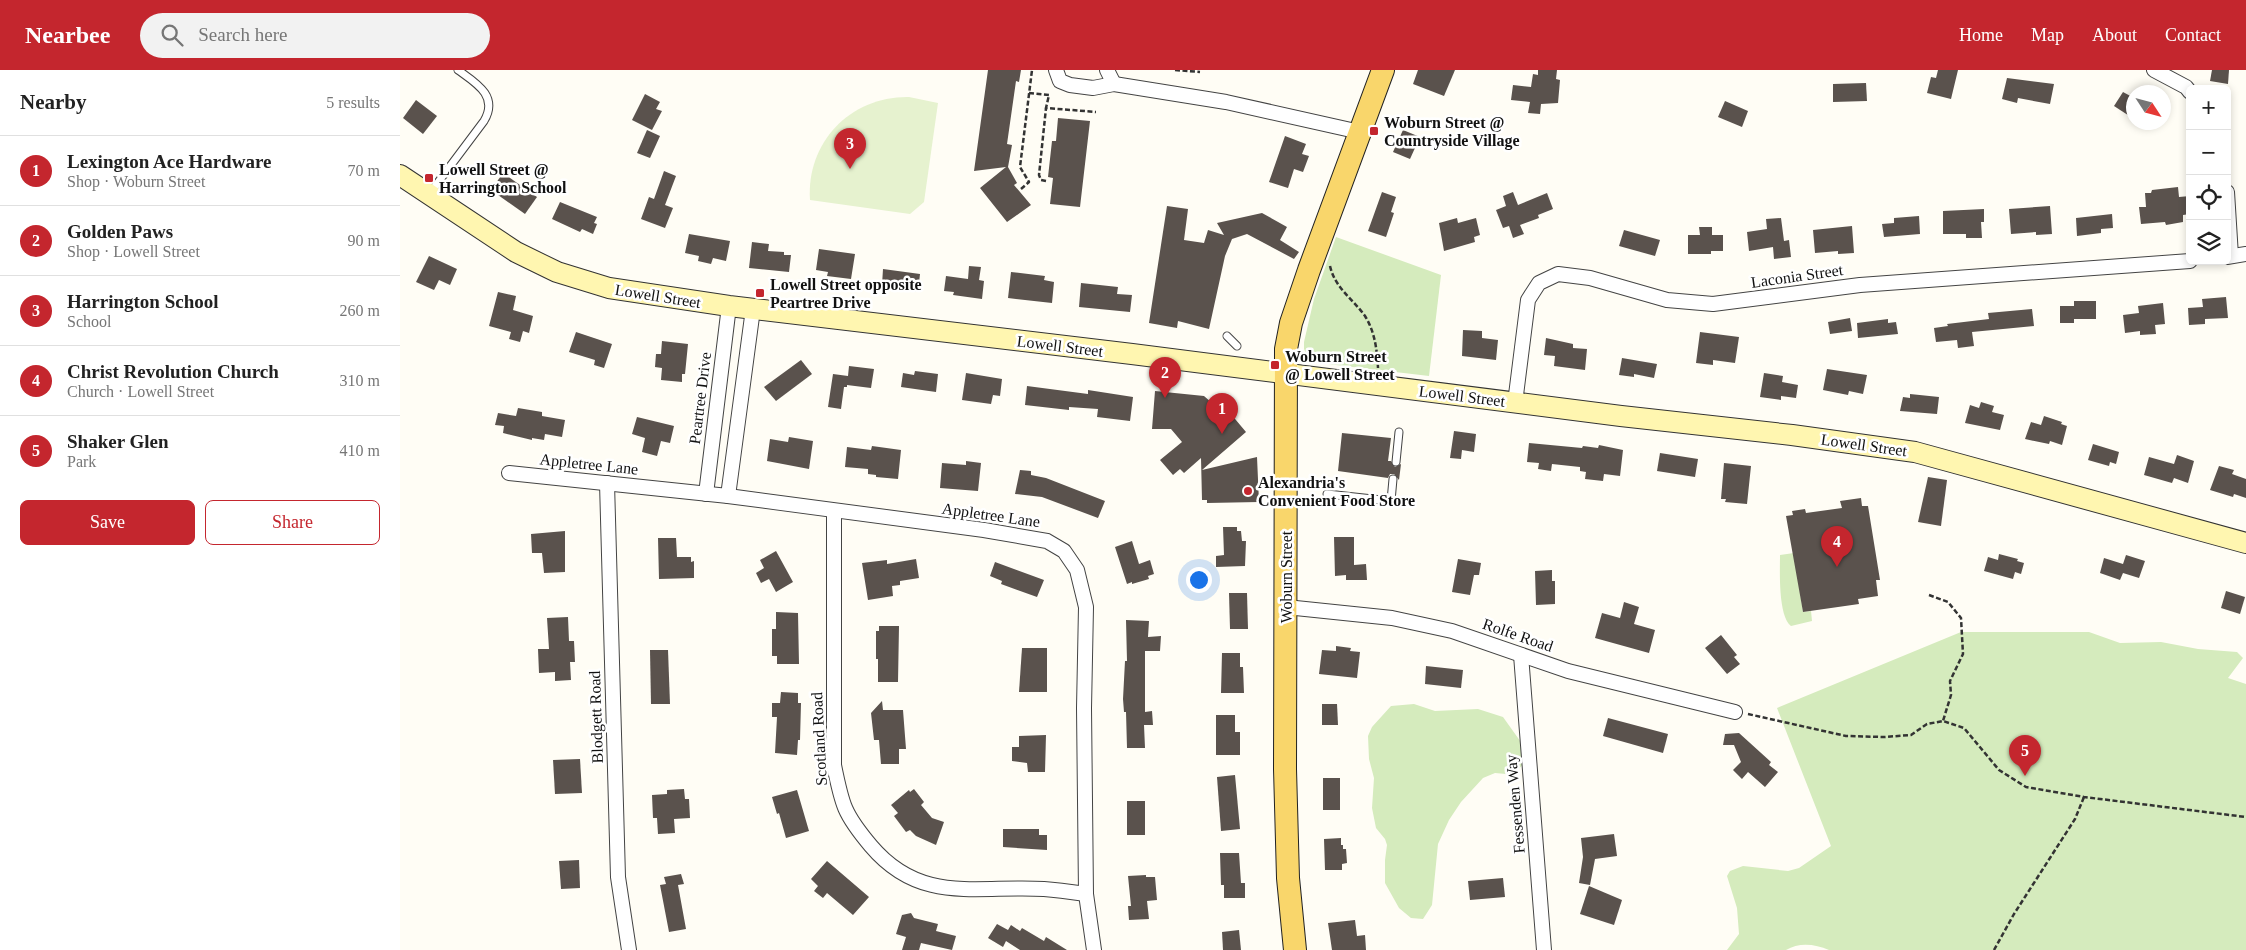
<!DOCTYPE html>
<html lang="en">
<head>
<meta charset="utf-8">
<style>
  body { margin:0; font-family:Georgia,serif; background:#f2f2f2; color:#222 }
  .controls { position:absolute; right:15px; top:15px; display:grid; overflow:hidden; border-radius:8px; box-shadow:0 2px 8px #0003 }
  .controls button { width:45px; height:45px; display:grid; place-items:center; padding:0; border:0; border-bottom:1px solid #e0e0e0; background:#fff; color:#222; font:25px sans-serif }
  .compass { position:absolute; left:1726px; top:15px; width:45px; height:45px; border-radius:50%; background:#fff; box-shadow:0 2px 8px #0003; rotate:126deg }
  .you { position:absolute; left:798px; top:509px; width:18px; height:18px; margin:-12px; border:4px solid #fff; border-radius:50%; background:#1a73e8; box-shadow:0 0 0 8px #1a73e833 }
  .badge { display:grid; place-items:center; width:32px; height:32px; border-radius:50%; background:#c4262e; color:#fff; font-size:16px; font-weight:700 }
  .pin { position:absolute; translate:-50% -41px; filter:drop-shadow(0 1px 2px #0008) }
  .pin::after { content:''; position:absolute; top:26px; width:18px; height:15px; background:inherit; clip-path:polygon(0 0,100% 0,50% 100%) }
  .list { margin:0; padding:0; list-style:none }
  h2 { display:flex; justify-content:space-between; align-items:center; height:65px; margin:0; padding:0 20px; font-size:21px }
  h2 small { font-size:16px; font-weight:400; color:#767676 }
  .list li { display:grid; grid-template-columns:32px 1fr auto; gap:15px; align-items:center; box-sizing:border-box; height:70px; padding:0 20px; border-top:1px solid #e0e0e0 }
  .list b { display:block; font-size:19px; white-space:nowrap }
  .list p { margin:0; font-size:16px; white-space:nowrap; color:#767676 }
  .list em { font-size:16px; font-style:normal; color:#767676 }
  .actions { display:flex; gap:10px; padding:15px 20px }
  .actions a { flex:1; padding:11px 0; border:1px solid #c4262e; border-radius:8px; text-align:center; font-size:18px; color:#c4262e }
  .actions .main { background:#c4262e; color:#fff }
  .icon { flex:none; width:28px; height:28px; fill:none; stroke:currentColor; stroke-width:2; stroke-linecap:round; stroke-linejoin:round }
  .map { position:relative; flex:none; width:1846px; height:880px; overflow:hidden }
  header { display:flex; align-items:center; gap:30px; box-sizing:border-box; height:70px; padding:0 25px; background:#c4262e; color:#fff }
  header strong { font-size:24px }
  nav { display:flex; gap:28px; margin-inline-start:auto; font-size:18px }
  .search { width:350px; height:45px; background:#f2f2f2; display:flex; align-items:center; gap:12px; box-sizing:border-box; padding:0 18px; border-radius:28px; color:#767676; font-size:19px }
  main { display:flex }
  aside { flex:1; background:#fff }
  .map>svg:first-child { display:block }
  .green { fill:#d5ebbd }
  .pitch { fill:#e6f2cf }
  .building { fill:#5a524d }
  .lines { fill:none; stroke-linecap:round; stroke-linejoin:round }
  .lane-casing { stroke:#444; stroke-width:9 }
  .street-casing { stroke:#444; stroke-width:16 }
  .secondary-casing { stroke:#333; stroke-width:22 }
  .primary-casing { stroke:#222; stroke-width:24 }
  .path { stroke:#333; stroke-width:2.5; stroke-dasharray:5 2.5; stroke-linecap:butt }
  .lane { stroke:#fff; stroke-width:7 }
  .street { stroke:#fff; stroke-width:14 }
  .secondary { stroke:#fff6b0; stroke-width:20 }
  .primary { stroke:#f9d66b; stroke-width:22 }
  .poi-dot { fill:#c4262e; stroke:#fff; stroke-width:2 }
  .labels { text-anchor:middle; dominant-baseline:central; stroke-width:5; stroke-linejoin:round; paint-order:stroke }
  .poi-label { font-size:16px; font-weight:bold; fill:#111; stroke:#fff; text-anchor:start }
  .street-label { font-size:16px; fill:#111; stroke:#fff }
</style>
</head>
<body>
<header>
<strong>Nearbee</strong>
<div class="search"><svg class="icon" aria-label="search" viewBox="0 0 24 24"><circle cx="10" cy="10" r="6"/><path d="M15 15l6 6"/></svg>Search here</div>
<nav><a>Home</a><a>Map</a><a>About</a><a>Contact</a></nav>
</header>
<main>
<aside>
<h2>Nearby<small>5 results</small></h2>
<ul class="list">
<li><span class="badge">1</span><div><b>Lexington Ace Hardware</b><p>Shop · Woburn Street</p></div><em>70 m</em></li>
<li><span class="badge">2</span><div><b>Golden Paws</b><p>Shop · Lowell Street</p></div><em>90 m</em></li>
<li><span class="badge">3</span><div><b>Harrington School</b><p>School</p></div><em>260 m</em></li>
<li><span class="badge">4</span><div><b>Christ Revolution Church</b><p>Church · Lowell Street</p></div><em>310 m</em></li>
<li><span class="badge">5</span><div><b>Shaker Glen</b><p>Park</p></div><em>410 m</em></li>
</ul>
<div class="actions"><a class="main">Save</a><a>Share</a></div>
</aside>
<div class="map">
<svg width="1846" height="880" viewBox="0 0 1846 880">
  <rect width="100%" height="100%" fill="#fffdf5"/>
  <g class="green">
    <path d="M936,167L1041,205L1029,306L919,293L908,287L904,279V272L914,229Z"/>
    <path d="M1394,483L1403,542L1411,541L1412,551L1391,556C1378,546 1380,501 1380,485Z"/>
    <path d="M1561,562H1689L1720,573L1761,572L1798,579L1837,582L1843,588L1828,608L1846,614V880H1429C1415,874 1399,872 1386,880H1327L1339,864L1337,838L1327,806L1330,801L1343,796L1388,801L1399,798L1431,776L1377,638Z"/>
    <path d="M1014,634L1035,641L1078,639L1103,647L1123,675L1125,692L1117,701L1106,704L1095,703L1083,708L1061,732L1049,750L1038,774L1032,835L1023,849L1011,848L999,838L985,813V790L987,775L985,769L976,758L972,738L974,708L969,689L968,666L972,657L991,636Z"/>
  </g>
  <path class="pitch" d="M509,27L538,33L524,132L510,144L410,130C406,72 451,26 509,27Z"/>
  <g class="building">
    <path d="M588,0H621L619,12L616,11L607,74L612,75L608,97L617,113L614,115L631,135L607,152L580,118L606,97L574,101Z"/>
    <path d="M1018,0H1055L1044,26L1013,14Z"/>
    <path d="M1138,0H1157L1156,9L1160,10L1158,33L1141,34L1140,44L1128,43L1130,32L1111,30L1113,15L1131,17L1133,4L1138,5Z"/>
    <path d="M1538,0H1558L1551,29L1527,23L1531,7L1536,8Z"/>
    <path d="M1812,0H1829L1828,14L1810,11Z"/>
    <path d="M1607,8L1654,14L1650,34L1618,28L1617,33L1602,29Z"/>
    <path d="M1466,13L1467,31L1433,32V14Z"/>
    <path d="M1723,22L1734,28V49L1714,36Z"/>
    <path d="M245,24L260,32L256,39L262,41L252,60L232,50Z"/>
    <path d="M16,30L37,46L23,64L3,48Z"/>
    <path d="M1325,31L1348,41L1342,57L1318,47Z"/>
    <path d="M658,48L690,51L680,137L650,134L653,108L648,107L652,71H656Z"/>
    <path d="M247,60L260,66L250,88L237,83Z"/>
    <path d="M1003,60L1020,67L1010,89L993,82Z"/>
    <path d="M885,66L906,74L902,84L909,86L903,102L894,99L888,118L869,112Z"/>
    <path d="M264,101L276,106L265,135L273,138L265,158L241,149L249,127L254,129Z"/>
    <path d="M103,103L137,127L125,144L91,120Z"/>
    <path d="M1778,117L1779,127L1790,126V144L1783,145V152L1766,155L1765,152L1741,154L1739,137H1746L1745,123H1751L1752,120Z"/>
    <path d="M982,122L996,127L991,142L994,143L986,167L968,161Z"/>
    <path d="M1113,122L1118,135L1147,123L1153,139L1138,145L1139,148L1120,155L1124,164L1113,168L1109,156L1103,158L1096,140L1106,136L1103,126Z"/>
    <path d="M160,132L197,147L194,153L197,154L193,164L182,159L180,162L152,149Z"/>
    <path d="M767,136L788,139L784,170L804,173L808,160L824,165L817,153L862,143L887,157L880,170L899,182L894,189L847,164L832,169L825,186L809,259L778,251L777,258L749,253Z"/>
    <path d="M1650,136L1652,164L1636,165V162L1611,164L1609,139Z"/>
    <path d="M1584,139V152H1581L1582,168H1566V164H1543V141Z"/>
    <path d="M1712,144L1713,158L1701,159V163L1677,166L1676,148Z"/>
    <path d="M1519,146L1520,164L1484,167L1482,154L1494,153V148Z"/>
    <path d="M1057,148L1058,153L1076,148L1080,165L1074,167L1075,172L1044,181L1039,153Z"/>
    <path d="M1381,148L1384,171L1389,170L1391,187L1374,189L1373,177L1349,181L1347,162L1367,159L1366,149Z"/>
    <path d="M1452,156L1454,183L1438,184V181L1415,183L1413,160Z"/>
    <path d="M1299,157H1312V165H1323V181H1311V184H1288V165H1300Z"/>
    <path d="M1224,160L1260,170L1255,186L1219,176Z"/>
    <path d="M289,164L330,171L326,191L313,188L311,194L298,191L299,186L285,183Z"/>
    <path d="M352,172L369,174L368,181L384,182V185H391L389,202L349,198Z"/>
    <path d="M419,179L455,184L451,209L427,206L428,202L416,200Z"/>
    <path d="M29,186L57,199L50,215L39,210L34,220L16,212Z"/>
    <path d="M569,196L581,197L579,210L584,211L582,229L553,225L554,222L544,221L546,206L568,209Z"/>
    <path d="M483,199L520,204L518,222L490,219V216L482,215Z"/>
    <path d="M611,202L645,206L644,210L654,212L652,233L608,228Z"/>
    <path d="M681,213L718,217L717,224L732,225L730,242L679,237Z"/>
    <path d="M98,222L116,226L113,240L133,246L129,263L123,261L120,272L109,269L111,262L89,256Z"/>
    <path d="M1826,227L1828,248L1805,249V254L1789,255L1788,238L1803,237L1802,229Z"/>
    <path d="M1674,231H1696V249H1674V253H1660V236H1674Z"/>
    <path d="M1763,233L1765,254L1755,255L1756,264L1740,265V261L1725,263L1723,245L1739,243L1738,236Z"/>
    <path d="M1632,239L1634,256L1572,262L1574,276L1558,278L1557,270L1536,272L1534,258L1548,256L1547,254L1589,249L1588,243Z"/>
    <path d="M1450,248L1452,261L1430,264L1428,252Z"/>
    <path d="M1488,249V253L1496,252L1498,264L1458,268L1457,253Z"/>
    <path d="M1063,260L1082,261V268L1098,270L1096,290L1062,286Z"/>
    <path d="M176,262L212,274L204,298L194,295L195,290L169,282Z"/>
    <path d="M1300,262L1339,267L1335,293L1313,290V295L1296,293Z"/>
    <path d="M1146,268L1173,274V278L1187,279L1185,300L1154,296L1155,286L1144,285Z"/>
    <path d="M262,271L288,274L285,304H282V312L261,310L262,298L255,297L256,284H261Z"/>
    <path d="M1222,288L1257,294L1254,308L1234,304V307L1219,305Z"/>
    <path d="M401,290L412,304L376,331L364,317Z"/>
    <path d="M449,296L474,299L471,318L447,315V317H444L441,339L428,337L433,304L448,306Z"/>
    <path d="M1427,299L1467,305L1463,324L1449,321L1448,325L1423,320Z"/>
    <path d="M515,301L538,304L536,322L501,317L503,303L514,305Z"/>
    <path d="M566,303L602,309L600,326L593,325L591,334L562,330Z"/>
    <path d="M1364,303L1383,306L1382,312L1398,315L1396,328L1381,326V330L1360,327Z"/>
    <path d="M627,316L688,324V320L733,327L730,351L697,347L698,339L669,337V340L625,335Z"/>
    <path d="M755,321L804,326L820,340L825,337L846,362L802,400L857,387L859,432L807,433V430H802L801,388L784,403L780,399L773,405L760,390L782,372L771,359H752Z"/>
    <path d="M1510,324L1539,327L1537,344L1500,341L1503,327L1510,328Z"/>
    <path d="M1581,332L1594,336L1592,342L1604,345L1600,360L1565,353L1570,335L1579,338Z"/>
    <path d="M118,338L142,342V346L165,350L162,367L145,364L144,370L132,368V370L103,363L104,356L95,355L98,343L116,346Z"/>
    <path d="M1644,346L1662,352L1661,354L1667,356L1662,375L1650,371L1649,374L1625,369L1631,352L1641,355Z"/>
    <path d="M237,347L274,356L270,373L261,371L257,386L242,382L245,368L232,364Z"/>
    <path d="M1054,361L1076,364L1074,382L1062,380L1061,389L1050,388Z"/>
    <path d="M942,363L991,368L988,391H991L995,397L1001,394L999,410L994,404H990L988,408L938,401Z"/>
    <path d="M389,367L413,371L409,399L367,391L370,369L388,372Z"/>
    <path d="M1129,373L1182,378L1183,376L1198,378L1199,375L1223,380L1220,406L1204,404L1203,411L1185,409L1186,402L1180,401V397L1152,394L1151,401L1138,399L1139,393L1127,392Z"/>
    <path d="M1693,374L1719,382L1716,394L1710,392L1709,396L1688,390Z"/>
    <path d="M472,376L501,380L498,409L476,407V405L468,404V399L445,397L447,377L471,380Z"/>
    <path d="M1260,383L1298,389L1295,407L1257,401Z"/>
    <path d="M1777,385L1794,391L1788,413L1774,408L1772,413L1744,405L1749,387L1774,394Z"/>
    <path d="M566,391L581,393L578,421L540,418L542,393L566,395Z"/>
    <path d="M1324,393L1351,396L1347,434L1325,432L1326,429H1321Z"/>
    <path d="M1819,396L1834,400L1832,404L1846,409V428L1834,424L1833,427L1810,420Z"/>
    <path d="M620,400L631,401V405L646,408L705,431L698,448L642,427L615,424Z"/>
    <path d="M1528,407L1547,410L1541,456L1518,452Z"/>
    <path d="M1461,428L1462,436H1468L1480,510H1476L1478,526L1458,529L1459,534L1403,542L1386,446L1393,445L1392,441L1405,439L1406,443L1442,438L1440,431Z"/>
    <path d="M823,457H837V461H841L842,471H846L845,496L816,497V486L824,485Z"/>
    <path d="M165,461V502L144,503L142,483H132L131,464Z"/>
    <path d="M934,467H954V495L966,494L967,510H946V505L935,506Z"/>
    <path d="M258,468H276L277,487H291V492L294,491V508L259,509Z"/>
    <path d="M732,471L739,494L750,490L754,504L748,506L749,509L732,514V512L727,514L715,477Z"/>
    <path d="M376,481L393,512L376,522L369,509L361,513L356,503L364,498L360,490Z"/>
    <path d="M1599,484L1618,489L1617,491L1624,493L1621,504L1615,502L1613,509L1584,501L1588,487L1598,490Z"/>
    <path d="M1726,485L1745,491L1739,508L1723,503L1720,510L1700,503L1704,488L1723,494Z"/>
    <path d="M516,489L519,508L500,511V515L492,516L493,526L468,530L462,493L487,490V494Z"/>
    <path d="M1058,489L1081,493L1079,505H1074L1070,525L1052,522Z"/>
    <path d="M595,492L644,510L637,527L601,514L602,511L590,506Z"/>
    <path d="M1152,500V511H1155V534L1136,535L1135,501Z"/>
    <path d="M1826,521L1845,527L1840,544L1821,538Z"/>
    <path d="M829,523H847L848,559H830Z"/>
    <path d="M1224,532L1239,537L1234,554L1255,560L1249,583L1195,568L1202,543L1220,548Z"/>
    <path d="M376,542L398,543L399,594H377V586H372V559H376Z"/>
    <path d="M168,547L169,571H174L175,592H170L171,610L155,611V602L139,603L138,579H149L147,548Z"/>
    <path d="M726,550L749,551L748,567L761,566L760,581H745V642L752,641L753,655H744L745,678H727L726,642H724L723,629L725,591H727Z"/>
    <path d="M479,556H499L498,612H478V589H476V561H479Z"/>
    <path d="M1321,565L1337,585L1334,587L1340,594L1327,604L1305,578Z"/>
    <path d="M936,576L951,578L950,581L960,582L957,608L919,604L922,580L936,581Z"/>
    <path d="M622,578H647V622H619Z"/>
    <path d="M250,580H268L270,634H251Z"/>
    <path d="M822,583H840V597H843L844,623H821Z"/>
    <path d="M1026,596L1063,600L1061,618L1025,614Z"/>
    <path d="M381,622L398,623V633H401L400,670H398L397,685L375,683L377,647H372V633H380Z"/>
    <path d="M482,631L483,640H503L506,679H499V694H481L479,670H474L471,643Z"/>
    <path d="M922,634H937L938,655H922Z"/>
    <path d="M816,645H835V662H840V685H816Z"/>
    <path d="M1208,648L1268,664L1263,683L1203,666Z"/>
    <path d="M1339,663L1371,692L1369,695L1378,702L1365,717L1348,702L1342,709L1333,700L1341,692L1334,675H1323L1325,664Z"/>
    <path d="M646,665L645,702H628L627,693L612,691V677H619V666Z"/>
    <path d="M180,689L182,723L155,724L153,690Z"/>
    <path d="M835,705L840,759L821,761L817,707Z"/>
    <rect x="923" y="708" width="17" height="32"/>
    <path d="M284,719L285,729H289L290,748L274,749L275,763L258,764L257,748H253L252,725L267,724V720Z"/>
    <path d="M514,719L524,732L521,735L532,748L544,752L536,775L516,766L510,760L506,762L494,746L498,743L491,735L509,720L510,722Z"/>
    <path d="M397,720L409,761L386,768L379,743L377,744L372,727Z"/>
    <rect x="727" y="731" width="18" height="34"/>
    <path d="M603,759H639V765H647V780L603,777Z"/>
    <path d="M1214,764L1217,786L1195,789L1190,815L1179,813L1183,787L1181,768Z"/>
    <path d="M941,768V775H943V779H946L947,793L942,794V800H925L924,769Z"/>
    <path d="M820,783H839L841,813H845V828H824V815H821Z"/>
    <path d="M179,790L180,818L161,819L159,791Z"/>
    <path d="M427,791L469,827L453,845L427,823L423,828L414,821L418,816L411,809Z"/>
    <path d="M281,804L284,814L278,815L286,859L269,862L260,815L266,814L264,807Z"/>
    <path d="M746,805V807H755L757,830L747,831L749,849L729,850L728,836H731L728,806Z"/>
    <path d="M1103,808L1105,827L1070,830L1068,811Z"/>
    <path d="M1189,816L1222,830L1214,855L1180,844Z"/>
    <path d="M511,843L514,848L538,854L536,861L556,866L552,880L521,873L519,880H502L506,867L496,864L502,845Z"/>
    <path d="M955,850L957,866L965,865L966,880H932L928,853Z"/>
    <path d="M597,854L608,860L611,855L620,861L622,858L644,871L646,867L667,880H620L606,871L603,877L588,868Z"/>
    <path d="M839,860L841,880H823L822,862Z"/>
  </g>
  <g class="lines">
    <defs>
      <g id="lane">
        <path d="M30,123L84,51C99,26 76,13 58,0"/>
        <path d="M827,266L837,276"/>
        <path d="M996,392L999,362"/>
        <path d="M927,424L991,431L993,409"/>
      </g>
      <g id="street">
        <path d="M656,0L660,11L670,15L693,18L714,14L826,32L960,62"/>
        <path d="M707,0L714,14"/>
        <path d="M1754,0L1786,17L1790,22"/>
        <path d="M1827,122L1831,186"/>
        <path d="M1827,187L1846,184"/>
        <path d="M1115,333L1128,230L1139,213L1158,204L1190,208L1267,230L1313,234L1460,215L1790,191"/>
        <path d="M109,403L328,426L584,460L647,471L664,481L677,500L686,537L684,638L686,824L694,880"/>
        <path d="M207,413L218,807L229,880"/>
        <path d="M306,424L329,236"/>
        <path d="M328,426L353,239"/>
        <path d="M434,441V695C442,735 444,744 471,776C521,835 577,815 644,819C658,820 672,822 686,824"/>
        <path d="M886,537L992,548L1052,561L1168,601L1335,642"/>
        <path d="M1121,585L1144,880"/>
      </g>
      <path id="secondary" d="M0,105L116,182L157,202L209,218L329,236L732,284L1221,346L1392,365L1515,382L1846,473"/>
      <path id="primary" d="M895,880L888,808L885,699L886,279L891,253L909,200L983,0"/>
    </defs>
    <use href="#lane" class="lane-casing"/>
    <use href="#street" class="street-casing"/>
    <use href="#secondary" class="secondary-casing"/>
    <use href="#primary" class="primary-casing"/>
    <g class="path">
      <path d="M775,0L800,2"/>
      <path d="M629,23L649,25L646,38L696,42"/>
      <path d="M646,111L641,110L639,105L646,38"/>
      <path d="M621,119L629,112L620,97L632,0"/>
      <path d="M930,196C935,218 952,228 965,246C975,262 977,280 978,298"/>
      <path d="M1529,525L1548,532L1561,548L1563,584L1550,611L1551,625L1543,651"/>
      <path d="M1348,644L1446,666L1484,667L1511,665L1527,654L1543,651L1564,658L1599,700L1626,717L1684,727L1846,747"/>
      <path d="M1594,880L1614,844L1675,749L1684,727"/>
    </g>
    <use href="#lane" class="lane"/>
    <use href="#street" class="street"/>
    <use href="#secondary" class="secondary"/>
    <use href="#primary" class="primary"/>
  </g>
  <g class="poi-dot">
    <rect x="969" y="56" width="10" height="10" rx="2.5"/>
    <rect x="24" y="103" width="10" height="10" rx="2.5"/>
    <rect x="355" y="218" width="10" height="10" rx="2.5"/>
    <rect x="870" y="290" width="10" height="10" rx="2.5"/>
    <circle cx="848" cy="421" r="5"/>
  </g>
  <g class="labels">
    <g class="poi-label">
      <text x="984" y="52">Woburn Street @<tspan x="984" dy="18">Countryside Village</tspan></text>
      <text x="39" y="99">Lowell Street @<tspan x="39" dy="18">Harrington School</tspan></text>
      <text x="370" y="214">Lowell Street opposite<tspan x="370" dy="18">Peartree Drive</tspan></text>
      <text x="885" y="286">Woburn Street<tspan x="885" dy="18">@ Lowell Street</tspan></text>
      <text x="858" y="412">Alexandria's<tspan x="858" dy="18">Convenient Food Store</tspan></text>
    </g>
    <g class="street-label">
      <text transform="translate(1397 206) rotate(-8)">Laconia Street</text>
      <text transform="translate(258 226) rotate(9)">Lowell Street</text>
      <text transform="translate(660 276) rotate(7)">Lowell Street</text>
      <text transform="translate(1062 326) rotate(7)">Lowell Street</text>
      <text transform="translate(300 328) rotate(-83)">Peartree Drive</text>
      <text transform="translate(1464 375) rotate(8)">Lowell Street</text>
      <text transform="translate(189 394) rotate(6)">Appletree Lane</text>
      <text transform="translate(591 445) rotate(8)">Appletree Lane</text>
      <text transform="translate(886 507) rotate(-90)">Woburn Street</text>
      <text transform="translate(1118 565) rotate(19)">Rolfe Road</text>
      <text transform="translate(196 647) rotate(-92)">Blodgett Road</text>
      <text transform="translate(419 669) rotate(-93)">Scotland Road</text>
      <text transform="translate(1115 734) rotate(-95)">Fessenden Way</text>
    </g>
  </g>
</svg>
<div class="controls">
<button>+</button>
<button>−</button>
<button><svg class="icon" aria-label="locate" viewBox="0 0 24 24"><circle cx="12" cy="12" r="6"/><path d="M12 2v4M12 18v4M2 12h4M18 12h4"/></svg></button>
<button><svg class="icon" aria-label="layers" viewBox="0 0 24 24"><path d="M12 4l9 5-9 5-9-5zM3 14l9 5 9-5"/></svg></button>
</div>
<svg class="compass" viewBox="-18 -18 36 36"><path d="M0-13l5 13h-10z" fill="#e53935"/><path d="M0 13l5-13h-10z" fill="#767676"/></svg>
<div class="you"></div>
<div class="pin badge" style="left:822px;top:364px">1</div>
<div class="pin badge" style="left:765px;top:328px">2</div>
<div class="pin badge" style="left:450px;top:99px">3</div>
<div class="pin badge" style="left:1437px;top:497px">4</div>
<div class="pin badge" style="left:1625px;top:706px">5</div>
</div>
</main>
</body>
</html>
